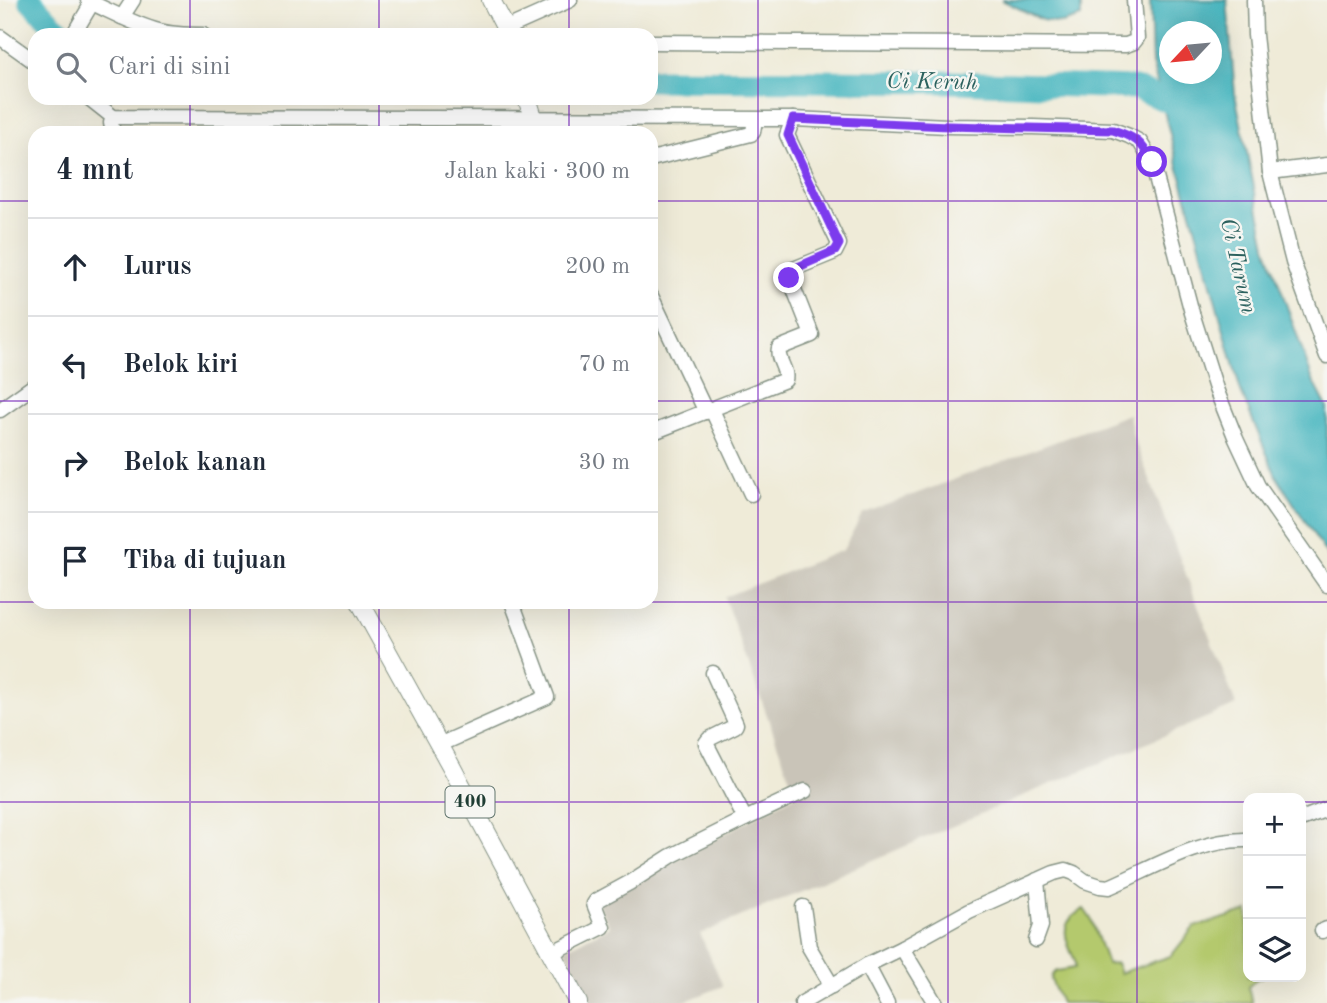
<!DOCTYPE html>
<html lang="id">
<head>
<meta charset="utf-8">
<style>
  body { margin:0; font-family:"Old Standard TT",serif; background:#f6f6f7; color:#1f2937 }
  .controls { position:absolute; right:21px; bottom:21px; display:grid; overflow:hidden; border-radius:14px; box-shadow:0 7px 28px #0002 }
  .controls button { width:63px; height:63px; display:grid; place-items:center; padding:0; border:0; border-bottom:2px solid #e0e1e3; background:#fff; color:#1f2937; font:35px sans-serif }
  .compass { position:absolute; left:1159px; top:21px; width:63px; height:63px; border-radius:50%; background:#fff; box-shadow:0 7px 28px #0002; rotate:244deg }
  .stop { position:absolute; width:21px; height:21px; margin:-16px; border:5px solid #7c3aed; border-radius:50%; background:#fff }
  .stop.end { background:#7c3aed; border-color:#fff; box-shadow:0 2px 7px #0008 }
  .list { margin:0; padding:0; list-style:none }
  h2 { display:flex; justify-content:space-between; align-items:center; height:91px; margin:0; padding:0 28px; font-size:30px }
  h2 small { font-size:23px; font-weight:400; color:#747a83 }
  .list li { display:grid; grid-template-columns:46px 1fr auto; gap:21px; align-items:center; box-sizing:border-box; height:98px; padding:0 28px; border-top:2px solid #e0e1e3 }
  .list b { display:block; font-size:26px; white-space:nowrap }
  .list em { font-size:23px; font-style:normal; color:#747a83 }
  .icon { flex:none; width:38px; height:38px; fill:none; stroke:currentColor; stroke-width:2; stroke-linecap:round; stroke-linejoin:round }
  .map { position:relative; flex:none; width:1327px; height:1003px; overflow:hidden }
  .search { position:absolute; background:#fff; box-shadow:0 7px 28px #0002; left:28px; top:28px; width:630px; height:77px; display:flex; align-items:center; gap:18px; box-sizing:border-box; padding:0 24px; border-radius:21px; color:#747a83; font-size:26px }
  .panel { position:absolute; background:#fff; box-shadow:0 7px 28px #0002; left:28px; top:126px; width:630px; height:483px; border-radius:21px }
  .map>svg:first-child { display:block }
  .industrial { fill:#c9c4b8 }
  .green { fill:#b4c96d; stroke:#6a8350; stroke-width:2 }
  .water { fill:#47b6bf; stroke:#337a7a; stroke-width:2; fill-rule:evenodd }
  .lines { fill:none; stroke-linecap:round; stroke-linejoin:round }
  .river { stroke:#47b6bf; stroke-width:23 }
  .minor-casing { stroke:#879486; stroke-width:17 }
  .major-casing { stroke:#879486; stroke-width:20 }
  .minor { stroke:#fff; stroke-width:14 }
  .major { stroke:#fff; stroke-width:18 }
  .route { stroke:#7c3aed; stroke-width:9 }
  .grid { fill:none; stroke:#7b2cbf; stroke-width:2; stroke-opacity:0.55 }
  .labels { text-anchor:middle; dominant-baseline:central; stroke-width:5; stroke-linejoin:round; paint-order:stroke }
  .shield { fill:#f6f6f2; stroke:#60746d; stroke-width:2 }
  .shield-label { font-size:19px; font-weight:bold; fill:#1f3d34 }
  .water-label { font-size:23px; font-style:italic; fill:#2b615e; stroke:#f6f6f2 }
</style>
</head>
<body>
<div class="map">
<svg width="1327" height="1003" viewBox="0 0 1327 1003">
  <rect width="100%" height="100%" fill="#f6f6f2"/>
  <filter id="ink" filterUnits="userSpaceOnUse"><feTurbulence type="fractalNoise" baseFrequency=".0143" numOctaves="2"/><feDisplacementMap in="SourceGraphic" scale="14" xChannelSelector="R" yChannelSelector="G"/><feConvolveMatrix kernelMatrix="1 2 1 2 8 2 1 2 1" color-interpolation-filters="sRGB"/></filter>
  <filter id="wash" filterUnits="userSpaceOnUse"><feTurbulence type="fractalNoise" baseFrequency=".00686" numOctaves="4" result="noise"/><feDisplacementMap in="SourceGraphic" scale="28" xChannelSelector="R" yChannelSelector="G"/><feGaussianBlur stdDeviation="1.57" result="paint"/><feColorMatrix in="noise" values="0 0 0 0 0 0 0 0 0 0 0 0 0 0 0 0 0 1.4 0 .05"/><feComposite in="paint" operator="in"/></filter>
  <g filter="url(#wash)">
    <rect width="100%" height="100%" fill="#efebd8"/>
    <path class="industrial" d="M1129,414L1133,436L1236,705L700,934L723,986L681,1003H592L565,949L610,927L598,903L796,795L724,597L843,550L862,514Z"/>
    <path class="green" d="M1084,909L1091,919L1107,964L1116,963L1120,973L1171,956L1194,927L1248,911V977H1262L1258,978L1248,987L1252,1003H1061L1051,980L1052,975L1057,971L1075,968C1076,961 1074,958 1071,952C1062,931 1063,920 1084,909Z"/>
    <g class="water">
      <path d="M1002,0H1081V17L1062,23L1042,20Z"/>
      <path d="M1150,0H1227L1235,94L1266,246L1312,378L1327,407V555L1276,476L1241,392L1177,162L1152,63ZM1170,32H1212V74H1170Z"/>
    </g>
    <g class="lines">
      <g class="river">
        <path d="M30,0L52,24L66,35"/>
        <path d="M651,80L950,82L1135,88L1167,101L1189,112"/>
      </g>
    </g>
  </g>
  <g filter="url(#ink)">
    <g class="lines">
      <defs>
        <g id="minor">
          <path d="M88,0L92,3C114,13 136,25 159,31C173,35 188,35 203,35"/>
          <path d="M1254,0L1255,35L1270,172L1293,262L1327,356"/>
          <path d="M122,17L133,0"/>
          <path d="M507,28L570,0"/>
          <path d="M73,35L92,3"/>
          <path d="M0,37L35,62"/>
          <path d="M651,42L1126,45L1134,42L1137,38L1134,0"/>
          <path d="M89,98L113,117L793,119L948,126L1033,127L1113,130L1129,136L1140,142L1152,162L1192,313L1216,389L1236,439L1258,486L1327,585"/>
          <path d="M113,133L111,123L113,117"/>
          <path d="M651,159L751,134L753,132L755,120"/>
          <path d="M1270,172L1327,165"/>
          <path d="M651,296L706,412"/>
          <path d="M0,410L35,385"/>
          <path d="M712,410L751,494"/>
          <path d="M651,433L785,380C788,369 776,360 779,348L812,335L788,274L791,270L835,252L839,244L787,135L793,119"/>
          <path d="M713,673L736,724L735,726L709,739L706,743L745,819L805,791"/>
          <path d="M439,745L547,697L512,602"/>
          <path d="M1301,819L1327,809"/>
          <path d="M803,907L809,947L832,986"/>
          <path d="M1322,931L1327,929"/>
          <path d="M1036,940L1041,926L1037,880"/>
          <path d="M902,948L935,1003"/>
          <path d="M551,953L603,927L594,904L596,901L629,883L671,856L745,819"/>
          <path d="M867,965L887,1003"/>
          <path d="M802,1003L867,965L902,948L969,911L1054,873L1066,870L1074,873L1085,881L1100,886L1109,887C1151,869 1201,838 1248,840"/>
        </g>
        <g id="major">
          <path d="M491,0L509,35"/>
          <path d="M527,98L538,133"/>
          <path d="M360,602L451,766L578,1003"/>
        </g>
      </defs>
      <use href="#minor" class="minor-casing"/>
      <use href="#major" class="major-casing"/>
      <use href="#minor" class="minor"/>
      <use href="#major" class="major"/>
    </g>
  </g>
  <g class="lines" filter="url(#ink)">
    <path class="route" d="M789,278L788,274L791,270L835,251L839,244L788,135L793,119L948,126L1113,130C1134,137 1142,141 1152,162"/>
  </g>
  <path class="grid" d="M190,0V35M379,0V35M569,0V35M758,0V1003M948,0V1003M1137,0V1003M190,98V133M379,98V133M569,98V133M0,201H35M651,201H1327M0,401H35M651,401H1327M0,602H35M190,602V1003M379,602V1003M569,602V1003M651,602H1327M0,802H1248M1301,802H1327"/>
  <g class="labels">
    <rect class="shield" x="445.5" y="786.5" width="49" height="31" rx="5"/>
    <g class="shield-label">
      <text x="470" y="802">400</text>
    </g>
    <g class="water-label">
      <text transform="translate(932 82) rotate(1)">Ci Keruh</text>
      <text transform="translate(1238 266) rotate(77)">Ci Tarum</text>
    </g>
  </g>
</svg>
<div class="controls">
<button>+</button>
<button>−</button>
<button><svg class="icon" aria-label="layers" viewBox="0 0 24 24"><path d="M12 4l9 5-9 5-9-5zM3 14l9 5 9-5"/></svg></button>
</div>
<svg class="compass" viewBox="-18 -18 36 36"><path d="M0-13l5 13h-10z" fill="#e53935"/><path d="M0 13l5-13h-10z" fill="#747a83"/></svg>
<div class="stop" style="left:1152px;top:162px"></div>
<div class="stop end" style="left:789px;top:278px"></div>
<div class="search"><svg class="icon" aria-label="search" viewBox="0 0 24 24"><circle cx="10" cy="10" r="6"/><path d="M15 15l6 6"/></svg>Cari di sini</div>
<section class="panel">
<h2>4 mnt<small>Jalan kaki · 300 m</small></h2>
<ul class="list">
<li><svg class="icon" aria-label="ahead" viewBox="0 0 24 24"><path d="M12 20V5M6 11l6-6 6 6"/></svg><div><b>Lurus</b></div><em>200 m</em></li>
<li><svg class="icon" aria-label="left" viewBox="0 0 24 24"><path d="M17 20v-9H6M10 6l-5 5 5 5"/></svg><div><b>Belok kiri</b></div><em>70 m</em></li>
<li><svg class="icon" aria-label="right" viewBox="0 0 24 24"><path d="M7 20v-9h11M14 6l5 5-5 5"/></svg><div><b>Belok kanan</b></div><em>30 m</em></li>
<li><svg class="icon" aria-label="arrive" viewBox="0 0 24 24"><path d="M6 21V4h12l-3 4 3 4H6"/></svg><div><b>Tiba di tujuan</b></div></li>
</ul>
</section>
</div>
</body>
</html>
